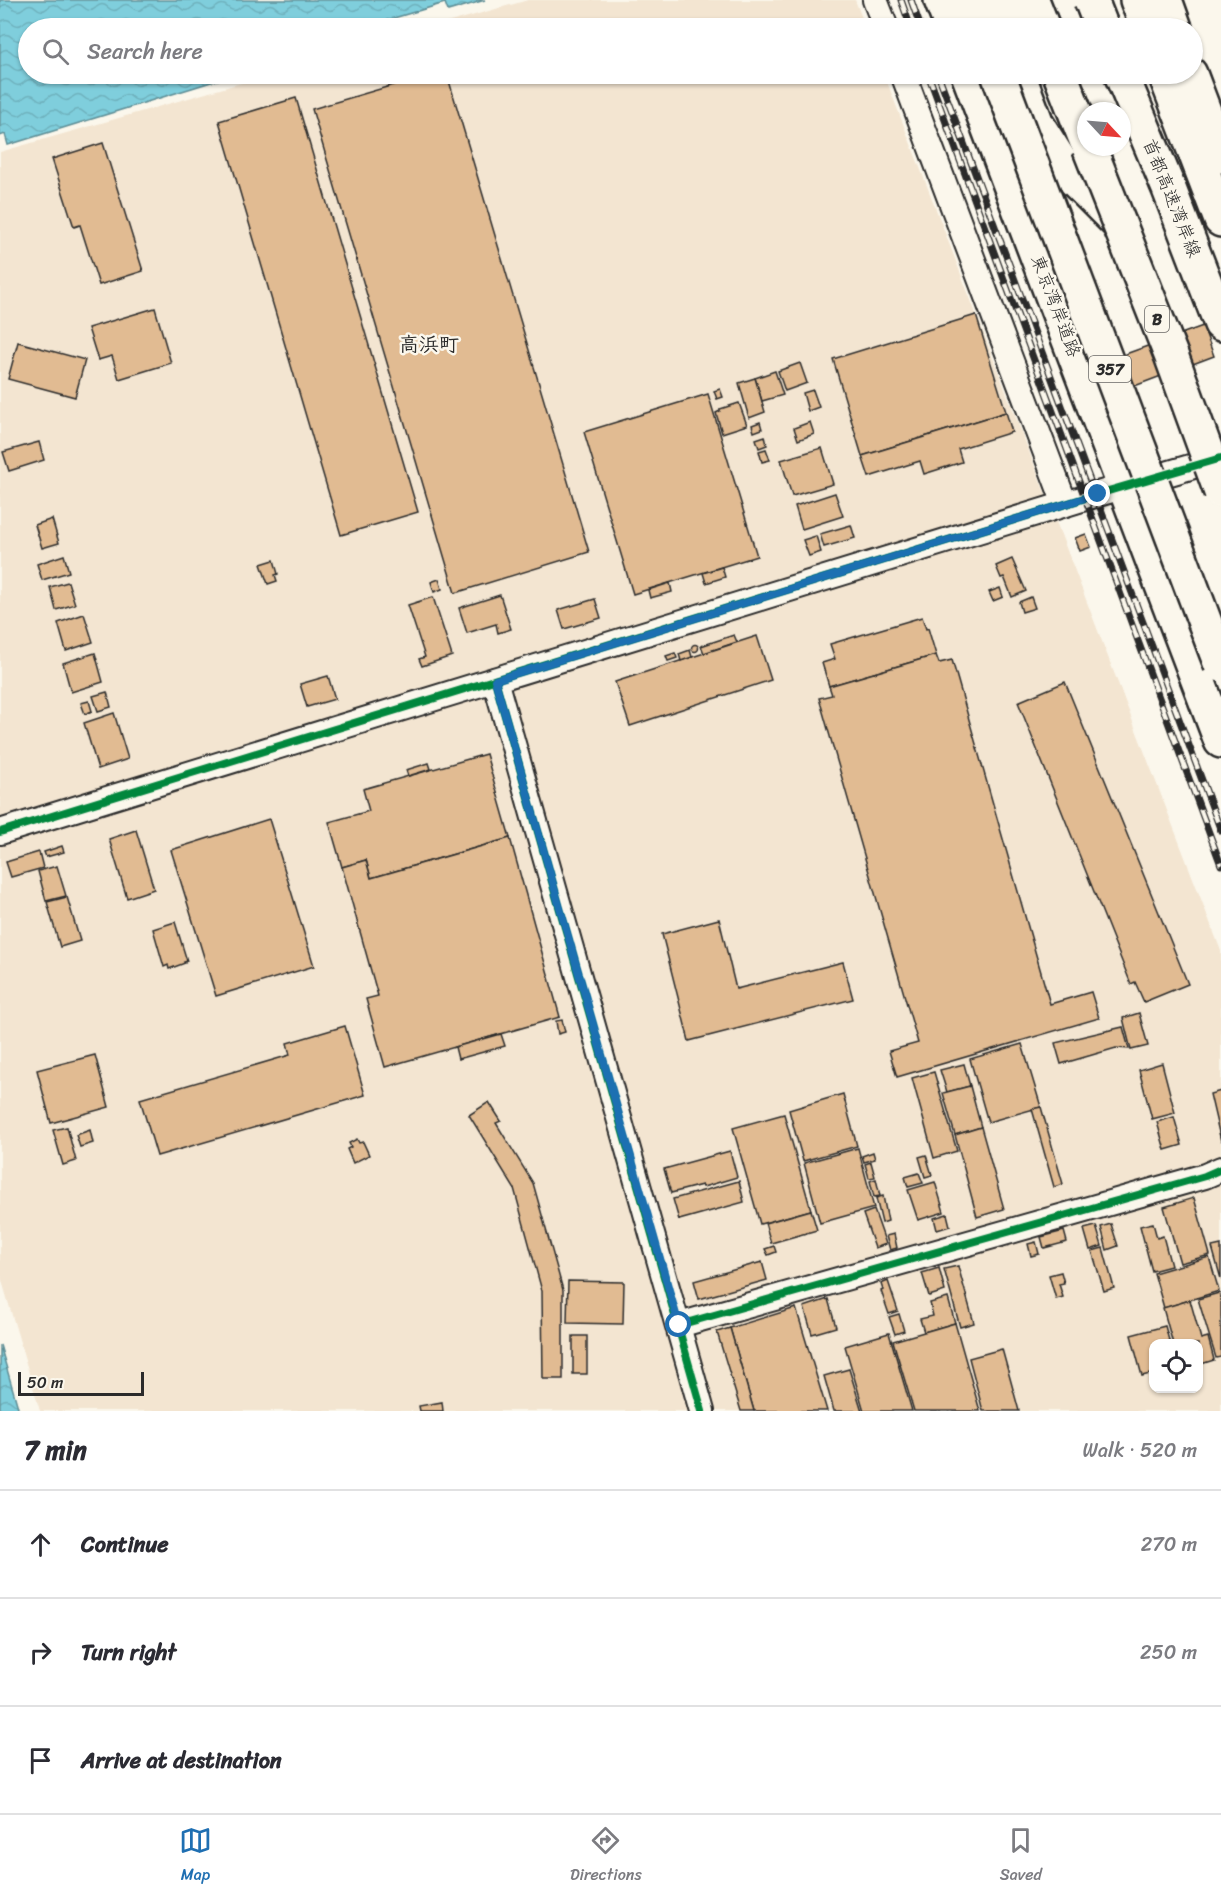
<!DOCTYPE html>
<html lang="en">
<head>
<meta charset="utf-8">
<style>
  body { margin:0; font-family:Sriracha,"Klee One",sans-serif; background:#f2f2f3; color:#2b2b33 }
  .controls { position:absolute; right:18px; bottom:18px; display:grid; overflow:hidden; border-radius:12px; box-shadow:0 2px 4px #0004 }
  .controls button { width:54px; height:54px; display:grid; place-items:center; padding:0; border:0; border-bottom:2px solid #e1e1e2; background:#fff; color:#2b2b33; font:30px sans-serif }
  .compass { position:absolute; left:1077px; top:102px; width:54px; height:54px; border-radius:50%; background:#fff; box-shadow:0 2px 4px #0004; rotate:116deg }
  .scale { position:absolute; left:18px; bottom:15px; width:126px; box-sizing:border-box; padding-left:6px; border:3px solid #2b2b2b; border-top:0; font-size:16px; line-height:21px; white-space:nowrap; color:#2b2b2b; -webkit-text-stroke:4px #fbf7ec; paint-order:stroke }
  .stop { position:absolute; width:18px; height:18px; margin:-14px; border:4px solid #1f6fb2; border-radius:50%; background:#fff }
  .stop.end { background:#1f6fb2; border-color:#fff; box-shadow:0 2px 6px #0008 }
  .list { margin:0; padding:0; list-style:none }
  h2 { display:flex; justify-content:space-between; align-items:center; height:78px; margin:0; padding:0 24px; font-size:26px }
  h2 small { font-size:20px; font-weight:400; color:#7c7c81 }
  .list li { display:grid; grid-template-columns:39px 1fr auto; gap:18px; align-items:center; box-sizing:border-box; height:108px; padding:0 24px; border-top:2px solid #e1e1e2 }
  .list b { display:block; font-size:22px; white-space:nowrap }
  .list em { font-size:20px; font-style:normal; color:#7c7c81 }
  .icon { flex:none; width:33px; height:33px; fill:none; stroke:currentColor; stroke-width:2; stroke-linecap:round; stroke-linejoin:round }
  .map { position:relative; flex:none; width:1221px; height:1411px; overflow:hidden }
  .search { position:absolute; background:#fff; box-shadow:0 2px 4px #0004; left:18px; right:18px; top:18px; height:66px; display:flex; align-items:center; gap:15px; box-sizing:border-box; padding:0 21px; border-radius:33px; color:#7c7c81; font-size:22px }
  .sheet { height:402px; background:#fff }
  nav { display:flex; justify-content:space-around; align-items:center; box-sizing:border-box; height:84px; border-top:2px solid #e1e1e2; background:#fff; font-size:16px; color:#7c7c81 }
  nav a { display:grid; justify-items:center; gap:3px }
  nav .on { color:#1f6fb2 }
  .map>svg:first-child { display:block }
  .built { fill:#f3e5d1; fill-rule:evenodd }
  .water { fill:url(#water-waves); stroke:#5d8d95; stroke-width:1.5 }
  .building { fill:#e1bb92; stroke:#2b2b2b; stroke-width:1.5 }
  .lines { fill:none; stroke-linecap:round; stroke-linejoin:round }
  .minor-casing { stroke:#2b2b2b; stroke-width:28 }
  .highway-casing { stroke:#2b2b2b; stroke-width:38 }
  .minor { stroke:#fbf7ec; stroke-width:24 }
  .highway { stroke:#fbf7ec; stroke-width:33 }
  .rail-casing { stroke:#2b2b2b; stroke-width:7 }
  .rail { stroke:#fbf7ec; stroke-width:4.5; stroke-dasharray:14; stroke-linecap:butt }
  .highway-bridge-casing { stroke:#2b2b2b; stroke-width:38; stroke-linecap:butt }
  .highway-bridge { stroke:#fbf7ec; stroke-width:33 }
  .cycleway-casing { stroke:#fbf7ec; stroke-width:11 }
  .cycleway { stroke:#00873e; stroke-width:8 }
  .route { stroke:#1f6fb2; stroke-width:8 }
  .labels { text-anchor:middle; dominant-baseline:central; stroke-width:5; stroke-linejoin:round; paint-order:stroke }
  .shield { fill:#fbf7ec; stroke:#696865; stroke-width:1.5 }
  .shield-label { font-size:16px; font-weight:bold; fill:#2b2b2b }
  .street-label { font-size:18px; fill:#2b2b2b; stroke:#fbf7ec }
  .neighbourhood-label { font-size:20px; font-weight:bold; fill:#2b2b2b; stroke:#fbf7ec }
</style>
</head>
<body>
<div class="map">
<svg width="1221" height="1411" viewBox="0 0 1221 1411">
  <defs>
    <pattern id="water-waves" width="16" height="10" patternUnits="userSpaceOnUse" patternTransform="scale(1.5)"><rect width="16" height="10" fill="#7fcedc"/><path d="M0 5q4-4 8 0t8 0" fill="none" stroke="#6eb1bd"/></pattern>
  </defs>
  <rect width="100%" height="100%" fill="#fbf7ec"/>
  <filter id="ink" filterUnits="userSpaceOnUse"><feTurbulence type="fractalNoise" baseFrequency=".0167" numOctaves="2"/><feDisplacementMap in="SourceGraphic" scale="12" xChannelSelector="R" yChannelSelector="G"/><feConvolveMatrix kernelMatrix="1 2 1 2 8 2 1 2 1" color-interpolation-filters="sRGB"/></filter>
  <g filter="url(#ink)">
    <g class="built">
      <path d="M528,0H855L866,28H429Z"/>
      <path d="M273,74H884L1221,951V1411H40L0,1274V152ZM1154,1344H1198V1388H1154Z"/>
    </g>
    <g class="water">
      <path d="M0,0H485L448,11L445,3L360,28H28V74H237L8,145L5,134L0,136Z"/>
      <path d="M0,1345L19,1411H0Z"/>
    </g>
    <g class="building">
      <path d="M431,74H447L589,552L455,593L312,109Z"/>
      <path d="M296,98L418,512L341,535L219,121Z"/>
      <path d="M103,143L143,271L99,285L80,225L74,227L52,159Z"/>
      <path d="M155,308L171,363L119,379L112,356L98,360L88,328Z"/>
      <path d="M976,315L1006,412L862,456L833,359Z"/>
      <path d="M1203,326L1214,356L1132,387L1120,356Z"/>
      <path d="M18,342L85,360L75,397L8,379Z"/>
      <path d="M800,363L807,383L785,391L778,371Z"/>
      <path d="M775,371L783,395L762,401L755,378Z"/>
      <path d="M755,378L765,412L749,418L739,383Z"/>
      <path d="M720,389L723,397L717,399L714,391Z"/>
      <path d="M813,390L819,407L808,411L803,393Z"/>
      <path d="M708,394L757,556L633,594L584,432Z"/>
      <path d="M739,403L747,425L722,433L716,413L720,411V409Z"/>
      <path d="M1006,412L1012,432L958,449L962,462L924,474L920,461L869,477L862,456Z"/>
      <path d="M760,422L762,429L754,432L752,425Z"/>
      <path d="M810,422L814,434L798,440L794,428Z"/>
      <path d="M765,436L767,445L759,448L756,439Z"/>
      <path d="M39,442L44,460L9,471L3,452Z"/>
      <path d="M822,448L833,484L792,496L781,460Z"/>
      <path d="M766,449L770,460L762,462L759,451Z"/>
      <path d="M835,493L843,516L802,529L795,506Z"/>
      <path d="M52,519L59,543L42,548L35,525Z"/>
      <path d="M851,525L855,538L824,547L820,534Z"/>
      <path d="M1086,534L1091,547L1080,551L1075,538Z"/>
      <path d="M816,536L821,552L809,556L803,540Z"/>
      <path d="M64,555L69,572L42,580L37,564Z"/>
      <path d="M1012,559L1026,591L1012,597L1004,577L1001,578L996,566Z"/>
      <path d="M274,560L278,574L275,575L277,581L268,584L261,564Z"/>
      <path d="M722,567L725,577L706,583L703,573Z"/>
      <path d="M439,579L442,589L434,592L431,582Z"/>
      <path d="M68,582L75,604L56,610L50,587Z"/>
      <path d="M670,583L672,592L650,598L648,590Z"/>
      <path d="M1000,588L1003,597L993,601L989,592Z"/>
      <path d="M500,595L511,629L498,633L496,624L467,633L459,608Z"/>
      <path d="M433,597L452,656L422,666L419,659L425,657L408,605Z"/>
      <path d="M1031,597L1035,608L1022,612L1019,602Z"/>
      <path d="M595,599L601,618L564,629L558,610Z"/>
      <path d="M84,614L93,642L66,651L58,623Z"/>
      <path d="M922,617L926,629L928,628L936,655L829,686L822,663L835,659L830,644Z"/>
      <path d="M734,635L737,642L704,653L701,646Z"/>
      <path d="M757,636L771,680L630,726L615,682Z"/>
      <circle cx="695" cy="648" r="3.5"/>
      <path d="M690,650L692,657L681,661L679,654Z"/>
      <path d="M95,653L103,682L71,692L63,663Z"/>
      <path d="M675,653L677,658L668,661L666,656Z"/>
      <path d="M936,655L939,663L952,660L1050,1004L1091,992L1099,1018L897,1077L889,1051L918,1043L819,698L832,695L829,686Z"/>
      <path d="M328,676L335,699L307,707L300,684Z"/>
      <path d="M1065,682L1188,984L1144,1002L1135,982L1131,984L1018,702Z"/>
      <path d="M107,692L111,707L98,711L93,696Z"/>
      <path d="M89,701L92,711L85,714L81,703Z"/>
      <path d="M114,713L128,759L98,769L84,723Z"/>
      <path d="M486,754L510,838L371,878L366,860L342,867L329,822L369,811L363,789Z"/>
      <path d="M429,763L431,769L408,776L406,770Z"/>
      <path d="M269,819L314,966L216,996L171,850Z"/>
      <path d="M136,830L154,889L127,898L109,839Z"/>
      <path d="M510,838L560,1017L385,1067L366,999L378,996L342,867L366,860L371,878Z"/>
      <path d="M62,846L64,852L46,857L44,852Z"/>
      <path d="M39,852L43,868L11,877L6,862Z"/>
      <path d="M57,866L66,896L46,901L38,871Z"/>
      <path d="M67,897L80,941L60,947L47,902Z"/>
      <path d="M719,919L736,989L843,962L853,999L689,1041L662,934Z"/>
      <path d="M175,922L187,961L184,962L185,963L169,969L168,965L164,967L153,929Z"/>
      <path d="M1139,1013L1148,1046L1131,1050L1123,1018Z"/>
      <path d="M562,1020L565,1032L558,1034L556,1021Z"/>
      <path d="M345,1026L365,1095L157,1156L140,1099L290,1055L287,1043Z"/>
      <path d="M1123,1027L1129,1049L1116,1048L1061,1064L1055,1043Z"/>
      <path d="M501,1034L505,1046L458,1059L455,1047Z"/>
      <path d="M1022,1044L1041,1107L988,1122L970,1059Z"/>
      <path d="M95,1055L109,1107L51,1123L37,1070Z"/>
      <path d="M1162,1063L1175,1113L1152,1119L1139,1070Z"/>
      <path d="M964,1064L970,1086L947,1092L940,1070Z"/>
      <path d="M934,1072L957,1151L934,1158L912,1078Z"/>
      <path d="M970,1086L981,1127L955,1135L943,1093Z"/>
      <path d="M1221,1091V1141L1210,1094Z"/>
      <path d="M843,1094L857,1146L803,1161L789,1110Z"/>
      <path d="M489,1102L501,1121L496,1123L533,1183L563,1290V1379H543L542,1291L514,1188L469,1115Z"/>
      <path d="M1041,1107L1063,1184L1054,1187L1032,1109Z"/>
      <path d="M784,1114L811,1210L760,1224L733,1128Z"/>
      <path d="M1174,1117L1182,1145L1165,1150L1157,1122Z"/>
      <path d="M67,1127L76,1161L63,1165L53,1130Z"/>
      <path d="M981,1127L1004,1209L977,1217L955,1135Z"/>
      <path d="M90,1130L93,1143L80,1147L76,1135Z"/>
      <path d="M357,1139L359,1143L363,1142L369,1155L353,1163L347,1149L351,1147L349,1143Z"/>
      <path d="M858,1148L874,1208L820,1223L804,1163Z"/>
      <path d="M730,1151L737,1177L703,1187L702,1185L671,1193L664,1169Z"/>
      <path d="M873,1152L875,1159L864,1162L862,1156Z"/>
      <path d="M926,1155L932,1175L925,1177L919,1157Z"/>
      <path d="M871,1162L875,1177L869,1178L865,1164Z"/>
      <path d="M919,1173L923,1183L908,1187L905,1177Z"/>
      <path d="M876,1179L880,1196L874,1197L870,1181Z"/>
      <path d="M739,1181L744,1202L679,1220L673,1199Z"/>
      <path d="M935,1182L944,1212L918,1220L908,1190Z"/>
      <path d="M883,1196L888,1221L882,1223L876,1198Z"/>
      <path d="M1194,1198L1210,1255L1180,1263L1164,1207Z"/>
      <path d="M811,1210L817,1230L771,1243L765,1223Z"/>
      <path d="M874,1210L886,1244L875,1248L863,1214Z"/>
      <path d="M947,1214L950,1226L937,1230L934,1218Z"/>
      <path d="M1153,1223L1157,1238L1163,1236L1171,1266L1152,1271L1140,1226Z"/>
      <path d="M1111,1224L1118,1246L1107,1250L1101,1227Z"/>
      <path d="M1096,1226L1102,1246L1090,1250L1084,1229Z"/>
      <path d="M1064,1231L1067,1242L1044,1248L1041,1237Z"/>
      <path d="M894,1234L897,1248L890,1250L886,1236Z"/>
      <path d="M1036,1242L1039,1254L1031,1256L1028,1244Z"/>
      <path d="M1221,1245V1279L1212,1247Z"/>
      <path d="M774,1246L776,1252L768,1255L765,1249Z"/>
      <path d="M1103,1248L1114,1288L1104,1291L1092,1251Z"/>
      <path d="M1209,1257L1219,1291L1164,1308L1154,1273Z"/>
      <path d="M762,1262L767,1280L699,1299L694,1281Z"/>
      <path d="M958,1266L974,1323L960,1327L944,1269Z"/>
      <path d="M939,1268L945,1291L929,1296L922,1273Z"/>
      <path d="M1061,1272L1064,1283L1059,1284L1063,1297L1056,1299L1049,1275Z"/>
      <path d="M568,1281L624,1282L623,1324L567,1323Z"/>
      <path d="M888,1281L898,1311L889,1314L881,1291L883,1290L881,1284Z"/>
      <path d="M1219,1293L1221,1298V1357L1216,1358L1198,1299Z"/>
      <path d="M948,1298L955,1323L924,1332L920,1319L933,1316L930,1303Z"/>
      <path d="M828,1299L836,1327L812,1334L804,1307Z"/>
      <path d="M1190,1300L1201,1339L1208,1337L1214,1360L1198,1365V1344H1173L1163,1308Z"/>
      <path d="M796,1308L827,1411H754L730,1328Z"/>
      <path d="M899,1314L904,1331L895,1334L889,1317Z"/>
      <path d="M955,1323L980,1411H914L893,1341Z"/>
      <path d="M1165,1326L1170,1344H1154V1373L1142,1376L1131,1335Z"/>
      <path d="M730,1328L754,1411H741L717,1332Z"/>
      <path d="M889,1333L912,1411H864L845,1346Z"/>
      <rect x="573" y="1336" width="14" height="38"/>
      <path d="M1002,1349L1019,1411H983L969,1358Z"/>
      <path d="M849,1369L862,1411H834L824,1376Z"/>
      <path d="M442,1402L443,1411H420L419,1406Z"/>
    </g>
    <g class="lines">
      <defs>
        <g id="minor">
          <path d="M875,0L886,28"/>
          <path d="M903,74L1065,504"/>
          <path d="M495,680L702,1411"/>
          <path d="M0,832L1098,494L1221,458"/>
          <path d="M679,1325L1205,1176L1221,1169"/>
        </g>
        <g id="highway">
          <path d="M941,0L952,28"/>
          <path d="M970,0L981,28"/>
          <path d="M1003,0L1015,28"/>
          <path d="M1032,0L1043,28"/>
          <path d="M1137,0L1148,28"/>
          <path d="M1165,0L1175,28"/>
          <path d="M968,74L1221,741"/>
          <path d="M1018,74L1037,124L1067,172L1120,225"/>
          <path d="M1060,74L1086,140"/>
          <path d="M1121,74L1169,189L1221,324"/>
          <path d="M1165,74L1221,220"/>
          <path d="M1190,74L1221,156"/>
        </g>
      </defs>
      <use href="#minor" class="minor-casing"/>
      <use href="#highway" class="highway-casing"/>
      <use href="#minor" class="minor"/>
      <use href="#highway" class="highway"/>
      <defs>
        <g id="rail">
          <path d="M901,0L911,28"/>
          <path d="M911,0L921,28"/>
          <path d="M928,74L1221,865"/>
          <path d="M938,74L1221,831"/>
        </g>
      </defs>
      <use href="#rail" class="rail-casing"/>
      <use href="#rail" class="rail"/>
      <defs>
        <g id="highway-bridge">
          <path d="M1091,0L1102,28"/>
          <path d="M998,74L1221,665"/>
          <path d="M1089,147L1171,355L1221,492"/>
        </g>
      </defs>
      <use href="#highway-bridge" class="highway-bridge-casing"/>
      <use href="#highway-bridge" class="highway-bridge"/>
      <defs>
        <g id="cycleway">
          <path d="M495,680L702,1411"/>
          <path d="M0,832L1098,494L1221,458"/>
          <path d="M679,1325L1205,1176L1221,1169"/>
        </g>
      </defs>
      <use href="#cycleway" class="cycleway-casing"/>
      <use href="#cycleway" class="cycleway"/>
    </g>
  </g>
  <g class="lines" filter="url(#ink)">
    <path class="route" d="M679,1325L495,680L1098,494"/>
  </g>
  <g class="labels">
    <g class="shield">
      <rect x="1145" y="306" width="24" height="26" rx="4.5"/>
      <rect x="1089" y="356" width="42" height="26" rx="4.5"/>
    </g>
    <g class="shield-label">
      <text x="1157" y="319">B</text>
      <text x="1110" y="369">357</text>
    </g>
    <g class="street-label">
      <text transform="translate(1172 198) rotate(68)">首都高速湾岸線</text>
      <text transform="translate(1056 306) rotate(69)">東京湾岸道路</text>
    </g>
    <g class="neighbourhood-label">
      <text x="429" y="344">高浜町</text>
    </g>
  </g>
</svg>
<div class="controls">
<button><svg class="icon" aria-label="locate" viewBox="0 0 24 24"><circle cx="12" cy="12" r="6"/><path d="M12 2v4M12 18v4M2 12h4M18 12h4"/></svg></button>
</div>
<svg class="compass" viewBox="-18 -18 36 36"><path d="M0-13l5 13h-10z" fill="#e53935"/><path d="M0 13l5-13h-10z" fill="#7c7c81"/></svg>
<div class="scale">50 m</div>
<div class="stop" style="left:679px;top:1325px"></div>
<div class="stop end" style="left:1098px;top:494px"></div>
<div class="search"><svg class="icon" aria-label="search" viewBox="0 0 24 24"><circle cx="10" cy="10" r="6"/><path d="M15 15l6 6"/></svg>Search here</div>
</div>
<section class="sheet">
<h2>7 min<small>Walk · 520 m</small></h2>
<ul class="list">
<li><svg class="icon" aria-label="ahead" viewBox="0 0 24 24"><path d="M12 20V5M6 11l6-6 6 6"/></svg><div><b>Continue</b></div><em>270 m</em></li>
<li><svg class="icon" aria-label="right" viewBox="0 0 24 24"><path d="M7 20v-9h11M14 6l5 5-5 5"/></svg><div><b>Turn right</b></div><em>250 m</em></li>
<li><svg class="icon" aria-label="arrive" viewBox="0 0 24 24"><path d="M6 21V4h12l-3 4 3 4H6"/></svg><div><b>Arrive at destination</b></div></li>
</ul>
</section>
<nav>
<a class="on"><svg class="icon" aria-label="map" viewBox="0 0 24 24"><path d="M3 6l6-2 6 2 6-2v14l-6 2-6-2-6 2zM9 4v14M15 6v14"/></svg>Map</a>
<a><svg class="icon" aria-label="directions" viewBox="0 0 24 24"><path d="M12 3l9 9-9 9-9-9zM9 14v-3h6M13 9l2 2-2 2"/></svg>Directions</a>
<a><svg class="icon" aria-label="saved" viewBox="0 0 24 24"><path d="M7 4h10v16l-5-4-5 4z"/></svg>Saved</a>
</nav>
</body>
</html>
